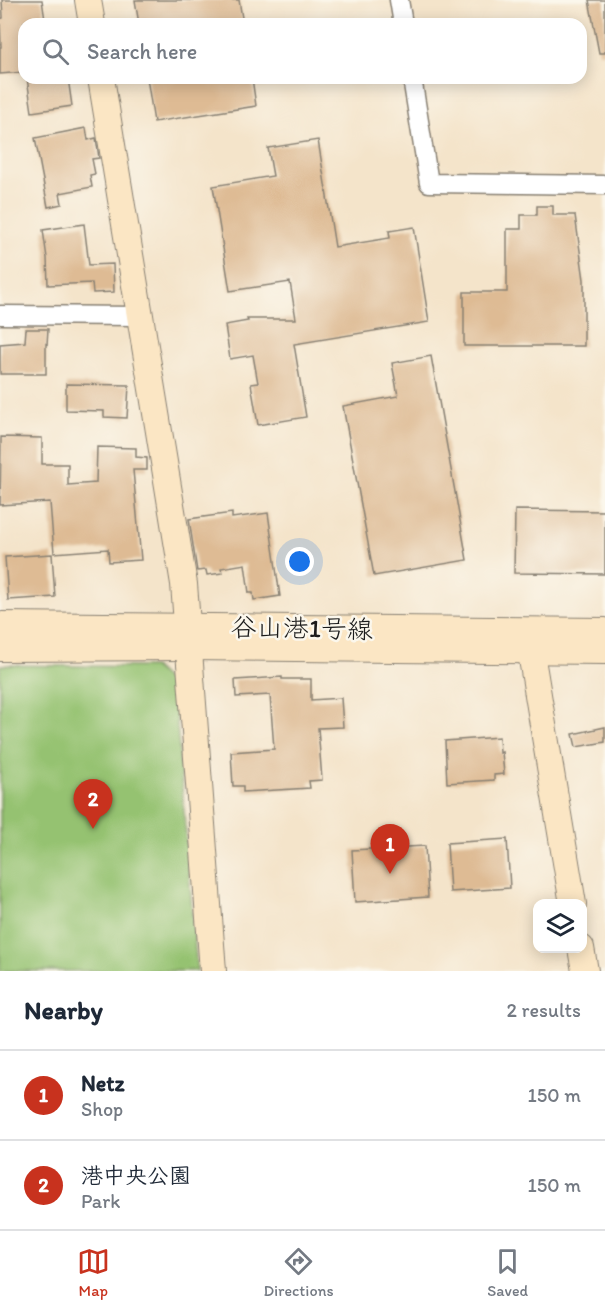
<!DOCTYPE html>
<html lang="en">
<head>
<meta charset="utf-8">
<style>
  body { margin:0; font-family:Itim,"Klee One",sans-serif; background:#f6f6f7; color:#1f2937 }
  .controls { position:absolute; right:18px; bottom:18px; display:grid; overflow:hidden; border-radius:12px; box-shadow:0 3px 15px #0003 }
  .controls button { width:54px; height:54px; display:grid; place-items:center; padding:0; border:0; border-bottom:2px solid #e0e1e3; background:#fff; color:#1f2937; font:30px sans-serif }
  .you { position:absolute; left:300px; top:562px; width:21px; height:21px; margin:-15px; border:4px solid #fff; border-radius:50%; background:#1a73e8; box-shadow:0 0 0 9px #1a73e833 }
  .badge { display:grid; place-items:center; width:39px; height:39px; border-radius:50%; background:#c8321e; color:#fff; font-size:20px; font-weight:700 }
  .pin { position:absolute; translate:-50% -50px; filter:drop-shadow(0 2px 3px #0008) }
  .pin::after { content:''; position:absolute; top:32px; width:21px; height:18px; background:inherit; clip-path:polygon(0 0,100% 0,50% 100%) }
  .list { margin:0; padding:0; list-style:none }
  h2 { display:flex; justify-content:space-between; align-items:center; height:78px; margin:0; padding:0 24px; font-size:26px }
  h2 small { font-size:20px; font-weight:400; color:#747a83 }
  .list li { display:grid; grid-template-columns:39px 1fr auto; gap:18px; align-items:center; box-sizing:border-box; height:90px; padding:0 24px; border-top:2px solid #e0e1e3 }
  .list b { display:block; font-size:22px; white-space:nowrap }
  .list p { margin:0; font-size:20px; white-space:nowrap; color:#747a83 }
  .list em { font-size:20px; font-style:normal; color:#747a83 }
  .icon { flex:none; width:33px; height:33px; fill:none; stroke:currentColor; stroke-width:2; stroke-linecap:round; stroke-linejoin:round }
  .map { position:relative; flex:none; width:605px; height:971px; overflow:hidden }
  .search { position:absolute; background:#fff; box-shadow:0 3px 15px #0003; left:18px; right:18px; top:18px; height:66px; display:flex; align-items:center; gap:15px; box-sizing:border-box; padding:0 21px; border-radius:18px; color:#747a83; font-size:22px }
  .sheet { height:258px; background:#fff }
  nav { display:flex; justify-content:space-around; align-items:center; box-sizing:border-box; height:84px; border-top:2px solid #e0e1e3; background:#fff; font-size:16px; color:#747a83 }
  nav a { display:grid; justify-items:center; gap:3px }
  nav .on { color:#c8321e }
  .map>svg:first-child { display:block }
  .green { fill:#95c271; stroke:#586f46; stroke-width:1.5 }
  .building { fill:#debb94 }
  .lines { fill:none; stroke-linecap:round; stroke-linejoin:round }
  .street-casing { stroke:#888073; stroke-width:21 }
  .secondary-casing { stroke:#888073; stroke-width:28 }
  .street { stroke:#fff; stroke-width:18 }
  .secondary { stroke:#fbe6c4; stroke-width:26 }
  .labels { text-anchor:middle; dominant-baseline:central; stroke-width:5; stroke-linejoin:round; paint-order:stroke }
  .street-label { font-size:26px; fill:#1c1c1c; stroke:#fbf7ec }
</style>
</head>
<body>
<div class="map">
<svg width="605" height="971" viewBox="0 0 605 971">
  <rect width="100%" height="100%" fill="#fbf7ec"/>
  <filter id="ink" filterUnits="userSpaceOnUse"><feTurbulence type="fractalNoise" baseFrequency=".0167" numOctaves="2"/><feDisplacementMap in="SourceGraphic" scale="12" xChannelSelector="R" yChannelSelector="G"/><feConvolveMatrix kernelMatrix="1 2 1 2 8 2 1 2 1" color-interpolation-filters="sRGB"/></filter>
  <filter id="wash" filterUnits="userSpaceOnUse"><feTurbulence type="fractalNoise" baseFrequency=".008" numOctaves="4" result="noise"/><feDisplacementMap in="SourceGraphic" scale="24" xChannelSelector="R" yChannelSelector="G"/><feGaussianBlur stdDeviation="1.35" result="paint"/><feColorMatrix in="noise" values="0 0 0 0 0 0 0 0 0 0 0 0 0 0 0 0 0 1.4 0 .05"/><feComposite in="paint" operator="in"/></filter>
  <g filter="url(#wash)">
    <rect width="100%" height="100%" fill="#f4e4ca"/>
    <path class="green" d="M0,665L153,667L174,687L197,971H0Z"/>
    <g id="blocks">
      <g class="building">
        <path d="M2,0H42L45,20L24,22V72L0,74V47H1L0,19L3,18Z"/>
        <path d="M135,0H239L243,24H139Z"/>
        <path d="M589,0H605V53H599Z"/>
        <path d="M27,78H68L72,106L32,112Z"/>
        <path d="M147,78H252L256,106L154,122Z"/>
        <path d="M86,128L88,140L96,138L99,158L92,159L95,174L90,175L92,187L60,193L62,204L48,207L35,138Z"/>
        <path d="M318,140L335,247L390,238L389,231L414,227L429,322L294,344L306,417L258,425L251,384L258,383L253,355L230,359L225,325L248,321L247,319H296L290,282L230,291L213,186L273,176L268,148Z"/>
        <path d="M537,206H553V215H575L584,280V346H464V292H507V229H521V215H537Z"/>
        <path d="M84,224L89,265L113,264L114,292L93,293L92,283L48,285L47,258L43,230Z"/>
        <path d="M26,329H48L47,345L46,344V374H0V344L25,342Z"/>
        <path d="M431,356L467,560L374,576L343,406L398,396L392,363Z"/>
        <path d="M66,384L129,385L127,418L104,417V411L66,410Z"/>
        <path d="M1,437L42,438V464H68V485L96,483L97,447L136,448V457L147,458V470H133L141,560L109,562L108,549L54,553L50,502L0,505Z"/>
        <path d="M515,510L605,511V574L514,573Z"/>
        <path d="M232,513V518L268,513L280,596L254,600L253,593H249L245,564L221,568L222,573L207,575L206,570L197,571L189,519Z"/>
        <path d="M52,554L55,597L8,600L5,557Z"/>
        <path d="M282,677V679H311V700L341,698L343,727L318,728L322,780L309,781L310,788L243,792V786H233L231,752L274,749L270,695L236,697L235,680Z"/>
        <path d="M605,727V742L576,747L573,734Z"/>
        <path d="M499,737L500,753L502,752L504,774L494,775V780L447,783L445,741Z"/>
        <path d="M507,839L510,888L450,892L447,843Z"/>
        <path d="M425,846L428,897L355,902L352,850Z"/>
      </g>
    </g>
  </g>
  <g filter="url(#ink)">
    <use href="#blocks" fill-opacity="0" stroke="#888073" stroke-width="1.5"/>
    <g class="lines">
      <defs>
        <g id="street">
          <path d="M399,0L403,24"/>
          <path d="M412,78L429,183L605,185"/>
          <path d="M0,315L140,316"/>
        </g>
        <g id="secondary">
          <path d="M88,0L92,24"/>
          <path d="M101,78L184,584L213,971"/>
          <path d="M0,625L605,631"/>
          <path d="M528,635L573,904"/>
          <path d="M0,648L189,647L605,651"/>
          <path d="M581,948L585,971"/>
        </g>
      </defs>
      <use href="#street" class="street-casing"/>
      <use href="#secondary" class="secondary-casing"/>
      <use href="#street" class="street"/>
      <use href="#secondary" class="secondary"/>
    </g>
  </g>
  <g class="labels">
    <g class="street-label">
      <text transform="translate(302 628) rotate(1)">谷山港1号線</text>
    </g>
  </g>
</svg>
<div class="controls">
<button><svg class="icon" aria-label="layers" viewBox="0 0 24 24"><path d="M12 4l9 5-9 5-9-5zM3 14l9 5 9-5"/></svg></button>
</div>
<div class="you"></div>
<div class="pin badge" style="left:390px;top:874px">1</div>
<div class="pin badge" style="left:93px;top:829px">2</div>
<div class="search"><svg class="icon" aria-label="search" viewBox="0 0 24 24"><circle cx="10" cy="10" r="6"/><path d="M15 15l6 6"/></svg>Search here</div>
</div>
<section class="sheet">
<h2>Nearby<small>2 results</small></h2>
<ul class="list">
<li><span class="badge">1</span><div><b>Netz</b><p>Shop</p></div><em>150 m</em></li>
<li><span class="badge">2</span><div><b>港中央公園</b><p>Park</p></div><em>150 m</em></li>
</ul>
</section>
<nav>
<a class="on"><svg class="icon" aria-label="map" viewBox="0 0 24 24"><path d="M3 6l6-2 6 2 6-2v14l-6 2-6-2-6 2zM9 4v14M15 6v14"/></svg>Map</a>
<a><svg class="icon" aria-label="directions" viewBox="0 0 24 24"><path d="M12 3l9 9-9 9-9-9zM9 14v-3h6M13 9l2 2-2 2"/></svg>Directions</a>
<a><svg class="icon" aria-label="saved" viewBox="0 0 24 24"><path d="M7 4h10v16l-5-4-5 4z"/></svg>Saved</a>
</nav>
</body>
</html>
